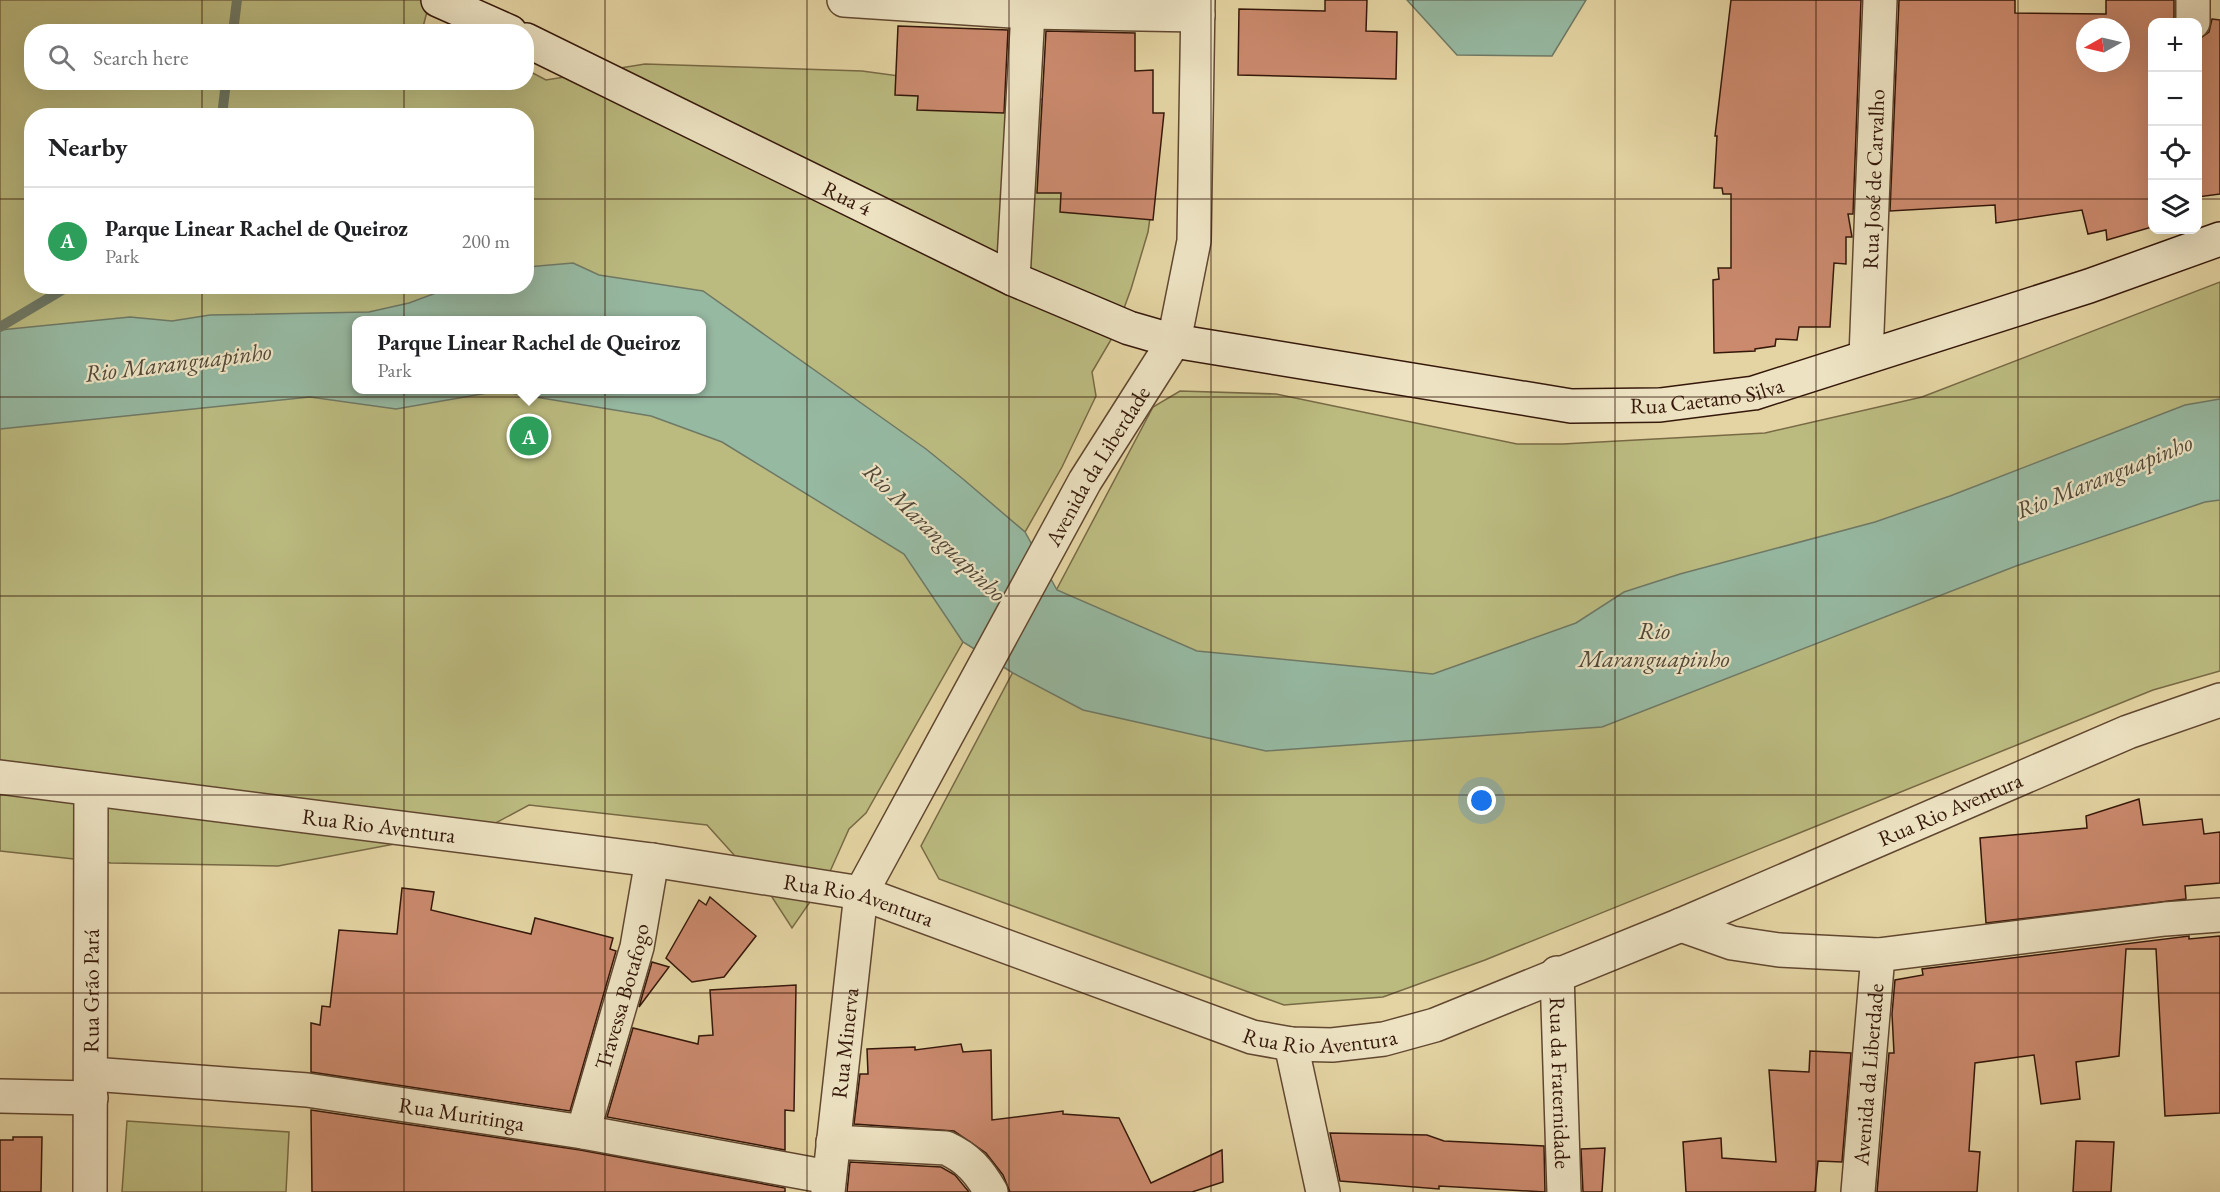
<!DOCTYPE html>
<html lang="en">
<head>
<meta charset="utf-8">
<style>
  body { margin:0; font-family:"EB Garamond",serif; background:#f6f6f6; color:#202124 }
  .controls { position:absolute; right:18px; top:18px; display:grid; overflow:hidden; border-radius:12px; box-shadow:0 6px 24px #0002 }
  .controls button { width:54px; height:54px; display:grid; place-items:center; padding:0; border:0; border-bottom:2px solid #e0e0e0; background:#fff; color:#202124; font:30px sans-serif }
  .compass { position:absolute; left:2076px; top:18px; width:54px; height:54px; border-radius:50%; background:#fff; box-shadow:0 6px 24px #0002; rotate:262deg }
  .you { position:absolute; left:1482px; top:801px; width:21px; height:21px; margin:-15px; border:4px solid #fff; border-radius:50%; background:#1a73e8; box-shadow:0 0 0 9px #1a73e833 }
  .badge { display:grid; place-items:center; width:39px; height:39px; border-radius:50%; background:#db2777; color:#fff; font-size:20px; font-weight:700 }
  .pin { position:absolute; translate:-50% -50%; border:3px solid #fff; box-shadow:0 2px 6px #0006 }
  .popup { position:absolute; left:352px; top:316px; width:354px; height:78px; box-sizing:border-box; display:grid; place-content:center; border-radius:12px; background:#fff; filter:drop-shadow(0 2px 4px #0005); font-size:20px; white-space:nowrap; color:#757577 }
  .popup b { font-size:22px; color:#202124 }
  .popup::after { content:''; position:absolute; left:50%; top:100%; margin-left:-12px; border:12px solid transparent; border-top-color:#fff }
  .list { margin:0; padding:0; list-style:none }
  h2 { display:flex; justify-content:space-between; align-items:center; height:78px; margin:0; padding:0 24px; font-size:26px }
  h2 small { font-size:20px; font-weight:400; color:#757577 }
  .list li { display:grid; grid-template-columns:39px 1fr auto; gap:18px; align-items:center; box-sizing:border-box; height:108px; padding:0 24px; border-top:2px solid #e0e0e0 }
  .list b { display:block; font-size:22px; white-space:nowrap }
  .list p { margin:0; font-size:20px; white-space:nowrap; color:#757577 }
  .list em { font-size:20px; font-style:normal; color:#757577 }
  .icon { flex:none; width:33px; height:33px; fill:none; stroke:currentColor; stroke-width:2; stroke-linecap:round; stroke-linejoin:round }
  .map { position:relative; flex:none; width:2220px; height:1192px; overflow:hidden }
  .search { position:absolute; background:#fff; box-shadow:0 6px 24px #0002; left:24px; top:24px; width:510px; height:66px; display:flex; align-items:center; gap:15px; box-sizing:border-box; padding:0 21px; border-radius:24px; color:#757577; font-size:22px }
  .panel { position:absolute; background:#fff; box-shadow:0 6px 24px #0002; left:24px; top:108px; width:510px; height:186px; border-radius:24px }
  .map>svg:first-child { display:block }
  .green { fill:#bbbb80; stroke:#786a45; stroke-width:1.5; fill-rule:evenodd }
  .water { fill:#96b9a2; stroke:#6f7965; stroke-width:1.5; fill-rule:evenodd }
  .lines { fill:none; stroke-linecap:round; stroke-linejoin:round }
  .stream { stroke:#6f7965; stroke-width:10 }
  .building { fill:#cb8a6e; stroke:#35180a; stroke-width:1.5; fill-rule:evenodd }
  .street-casing { stroke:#614730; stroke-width:36 }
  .secondary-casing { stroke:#35180a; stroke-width:36 }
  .street { stroke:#ede3c3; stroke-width:33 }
  .secondary { stroke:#ede3c3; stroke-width:33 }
  .grid { fill:none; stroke:#35180a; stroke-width:1.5; stroke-opacity:0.55 }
  .labels { text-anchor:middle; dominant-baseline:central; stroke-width:4.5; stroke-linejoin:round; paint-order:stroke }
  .street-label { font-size:22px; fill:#35180a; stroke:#ede3c3 }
  .water-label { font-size:24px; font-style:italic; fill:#524838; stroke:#ede3c3 }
</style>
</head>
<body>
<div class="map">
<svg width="2220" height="1192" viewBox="0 0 2220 1192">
  <rect width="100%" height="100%" fill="#e4d4a3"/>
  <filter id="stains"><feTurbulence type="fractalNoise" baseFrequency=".00333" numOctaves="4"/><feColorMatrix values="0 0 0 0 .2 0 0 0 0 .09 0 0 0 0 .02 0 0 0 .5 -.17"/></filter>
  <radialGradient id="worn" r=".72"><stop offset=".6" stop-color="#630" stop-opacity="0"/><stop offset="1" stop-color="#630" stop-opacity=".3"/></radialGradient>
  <g class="green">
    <path d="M0,0H430L423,27L437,31L32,32V82H526L527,70L546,80L645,64L862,71L1025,93L1156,144L1157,168L1148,232L1131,289L1115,333L1092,372L1096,396L1062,467L1025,532L1010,520L952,625L963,642L866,813L849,829L828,876L792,928L772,897L707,825L529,805L490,826L278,866L111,863L0,851ZM32,116H526V286H32ZM356,320H702V390H356Z"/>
    <path d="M2220,282V671L2153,690L1485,960L1383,997L1284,1005L939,879L921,846L1153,407L1180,391L1276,394L1517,444H1563L1765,433L1922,397Z"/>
    <path d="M127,1121L289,1132L286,1192H122Z"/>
  </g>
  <g class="water">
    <path d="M1407,0H1586L1552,56L1457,55Z"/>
    <path d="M573,263L599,275L703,291L926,449L963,479L1025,532L1057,590L1197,651L1433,674L1576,623L1624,592L1680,574L1875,522L1950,496L2185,405L2220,399V500L2205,502L2016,566L1602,727L1266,751L1083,710L1013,673L963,642L904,554L722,442L651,416L499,391L396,409L310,397L0,429V330L130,317L172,321L210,315L369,312L409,303L452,287L526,286L527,267ZM356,320H702V390H356Z"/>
  </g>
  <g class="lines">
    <g class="stream">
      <path d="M233,32L237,0"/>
      <path d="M222,116L226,82"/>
      <path d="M0,327L69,286"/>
    </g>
  </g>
  <g class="building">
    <path d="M1325,0H1367L1366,31L1397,32L1396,79L1238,75L1239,9L1325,11Z"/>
    <path d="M1731,0H1861L1853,214H1848L1852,237H1846V264L1834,263L1830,327H1799L1797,340L1776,339L1775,346L1755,349V351L1714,353L1713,280L1719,279L1718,268H1731V194H1723L1722,188H1714L1717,136H1715Z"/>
    <path d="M1899,0H2015V13L2106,14V0H2174V22H2152V227L2107,240L2106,230L2088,234L2082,210L1996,223L1995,205L1890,211ZM2085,27H2121V63H2085Z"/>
    <path d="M2212,19L2220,20V194L2198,197V40L2209,32Z"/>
    <path d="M898,26L1008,30L1004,113L917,110L918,96L895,95Z"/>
    <path d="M1046,31L1135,33V71L1153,70V113H1164L1153,220L1060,212L1061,193H1037Z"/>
    <path d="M2139,799L2143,825L2202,819L2204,834L2220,832V883L2185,886L2186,899L1986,923L1980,838L2087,828L2086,816Z"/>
    <path d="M402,888L434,892L431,910L531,934L535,918L613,938L610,949L616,951L570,1111L311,1072V1023L320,1025L322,1006L330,1007L339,930L397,934Z"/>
    <path d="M710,897L756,936L724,977L692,982L666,958L699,900L706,905Z"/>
    <path d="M2189,936V939L2220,936V1113L2165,1116L2156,949H2126L2119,1056L2076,1062L2080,1099L2041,1104L2034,1055L1975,1063L1969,1151L1980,1152L1977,1192H1877L1889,1053H1894L1892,1014L1895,980L1923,975L1922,969Z"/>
    <path d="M652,962L669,967L639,1007Z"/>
    <path d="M796,985L794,1111L785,1110V1150L607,1117L633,1028L698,1044L699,1036L713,1035L710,990Z"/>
    <path d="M961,1044L963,1052L991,1050L992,1120L1063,1111V1114L1119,1118L1151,1183L1222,1150L1223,1182L1192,1192H1010L1003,1175L986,1153L954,1131L854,1124L860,1074H868L867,1049L915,1047V1050Z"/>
    <path d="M1810,1051L1851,1053L1842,1162L1818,1161L1815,1192H1686L1683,1142L1721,1138L1722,1158L1776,1162L1769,1070L1809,1072Z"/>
    <path d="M311,1110L580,1150L785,1188V1192H312Z"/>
    <path d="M1330,1133L1427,1135L1444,1141L1544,1146L1545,1192L1439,1186V1189L1340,1181Z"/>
    <path d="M13,1137H42L41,1192H0V1140H13Z"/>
    <path d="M2076,1141L2114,1142L2111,1192H2073Z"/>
    <path d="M1605,1148L1602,1192H1583L1581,1149Z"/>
    <path d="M850,1162L941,1167L955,1175L969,1192H847Z"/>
  </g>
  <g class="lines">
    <defs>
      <g id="street">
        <path d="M844,0L1028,12L1198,15"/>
        <path d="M2193,22V0"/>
        <path d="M1013,279L1028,12"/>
        <path id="s1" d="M1866,357L1880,0"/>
        <path id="s2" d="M0,777L652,860L861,893L1252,1037L1291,1044L1332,1045L1384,1039L1435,1025L1681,925L2128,732L2220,700"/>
        <path d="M1681,925L1732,943L1779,950L1878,955L2165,919L2220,915"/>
        <path id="s3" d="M1557,973L1564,1192"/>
        <path d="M1291,1044L1323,1192"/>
        <path id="s4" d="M92,1074L307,1090L583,1132L828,1177"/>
        <path d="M0,1096L91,1098"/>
        <path id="s5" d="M583,1132L637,947L652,860"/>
        <path d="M833,1142L946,1148C968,1158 979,1171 991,1192"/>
        <path id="s6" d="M90,1192L91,789"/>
        <path id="s7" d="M828,1192L861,893L1085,481L1174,341L1194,241L1198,0"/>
        <path id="s8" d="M1858,1192L1878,955"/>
      </g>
      <g id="secondary">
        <path d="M438,0L510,32"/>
        <path id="s9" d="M526,40L1013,279L1129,328L1174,341L1571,406L1660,405L1754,393L2089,286L2220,239"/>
      </g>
    </defs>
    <use href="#street" class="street-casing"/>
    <use href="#secondary" class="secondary-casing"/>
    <use href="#street" class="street"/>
    <use href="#secondary" class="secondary"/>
  </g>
  <path class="grid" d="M202,0V32M404,0V32M605,0V1192M807,0V1192M1009,0V1192M1211,0V1192M1413,0V1192M1615,0V1192M1816,0V1192M2018,0V1192M202,82V116M404,82V116M0,199H32M526,199H2152M2198,199H2220M202,286V1192M404,286V1192M0,397H2220M0,596H2220M0,795H2220M0,993H2220"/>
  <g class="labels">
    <g class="street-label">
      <text stroke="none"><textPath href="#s1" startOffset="178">Rua José de Carvalho</textPath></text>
      <text stroke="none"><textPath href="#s9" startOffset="358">Rua 4</textPath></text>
      <text stroke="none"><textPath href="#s9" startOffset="1254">Rua Caetano Silva</textPath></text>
      <text stroke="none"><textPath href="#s7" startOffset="789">Avenida da Liberdade</textPath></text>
      <text stroke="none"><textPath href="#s2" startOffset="2030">Rua Rio Aventura</textPath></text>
      <text stroke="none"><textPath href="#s2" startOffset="382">Rua Rio Aventura</textPath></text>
      <text stroke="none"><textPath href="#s2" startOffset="868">Rua Rio Aventura</textPath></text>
      <text stroke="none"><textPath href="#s6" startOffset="201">Rua Grão Pará</textPath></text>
      <text stroke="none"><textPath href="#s5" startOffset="141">Travessa Botafogo</textPath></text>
      <text stroke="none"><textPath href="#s2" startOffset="1354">Rua Rio Aventura</textPath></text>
      <text stroke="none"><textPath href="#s7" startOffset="150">Rua Minerva</textPath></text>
      <text stroke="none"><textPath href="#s8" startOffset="118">Avenida da Liberdade</textPath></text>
      <text stroke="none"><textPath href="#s3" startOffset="110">Rua da Fraternidade</textPath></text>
      <text stroke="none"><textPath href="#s4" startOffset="372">Rua Muritinga</textPath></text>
    </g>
    <g class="water-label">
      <text transform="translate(178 362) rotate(-7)">Rio Maranguapinho</text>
      <text transform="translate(2104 476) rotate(-22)">Rio Maranguapinho</text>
      <text transform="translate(935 532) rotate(44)">Rio Maranguapinho</text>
      <text x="1654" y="630">Rio<tspan x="1654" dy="28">Maranguapinho</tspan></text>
    </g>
  </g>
  <rect width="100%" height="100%" filter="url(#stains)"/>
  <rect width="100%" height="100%" fill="url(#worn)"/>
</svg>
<div class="controls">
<button>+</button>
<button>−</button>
<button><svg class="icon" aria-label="locate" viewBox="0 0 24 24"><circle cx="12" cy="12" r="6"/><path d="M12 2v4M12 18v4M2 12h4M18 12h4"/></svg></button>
<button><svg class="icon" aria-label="layers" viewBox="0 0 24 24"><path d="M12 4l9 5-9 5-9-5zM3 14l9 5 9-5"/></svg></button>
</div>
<svg class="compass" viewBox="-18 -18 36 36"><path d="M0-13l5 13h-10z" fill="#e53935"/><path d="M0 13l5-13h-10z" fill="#757577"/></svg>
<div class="you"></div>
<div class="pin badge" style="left:529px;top:436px;background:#2e9e5b">A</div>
<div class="popup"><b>Parque Linear Rachel de Queiroz</b>Park</div>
<div class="search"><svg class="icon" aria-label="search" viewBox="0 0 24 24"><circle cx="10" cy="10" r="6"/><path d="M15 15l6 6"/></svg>Search here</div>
<section class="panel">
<h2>Nearby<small></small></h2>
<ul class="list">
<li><span class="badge" style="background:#2e9e5b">A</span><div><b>Parque Linear Rachel de Queiroz</b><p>Park</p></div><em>200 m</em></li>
</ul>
</section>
</div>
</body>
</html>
